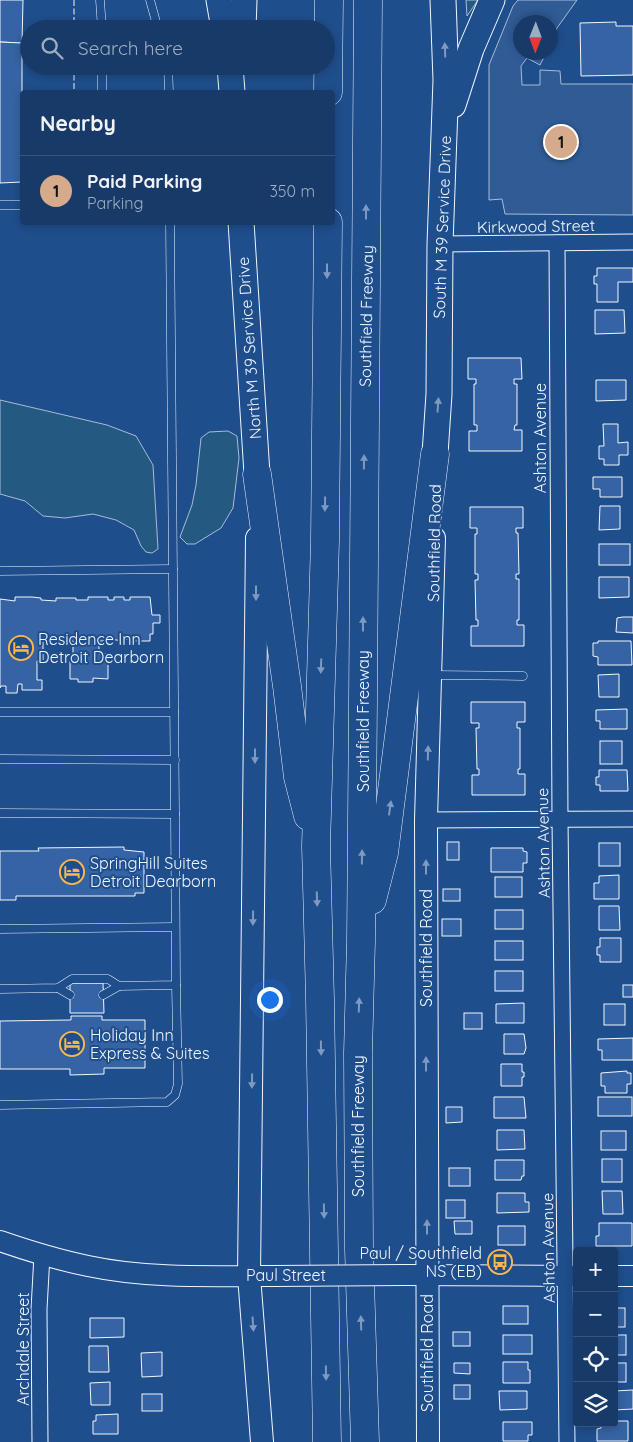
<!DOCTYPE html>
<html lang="en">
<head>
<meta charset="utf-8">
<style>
  body { margin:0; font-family:Quicksand,sans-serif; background:#20416f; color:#f1f3f6 }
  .controls { position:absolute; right:15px; bottom:15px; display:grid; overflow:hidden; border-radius:5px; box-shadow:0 2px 8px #0003 }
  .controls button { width:45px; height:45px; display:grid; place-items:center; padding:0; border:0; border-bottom:1px solid #36547d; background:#173a69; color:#f1f3f6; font:25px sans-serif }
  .compass { position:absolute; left:513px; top:15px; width:45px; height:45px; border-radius:50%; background:#173a69; box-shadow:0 2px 8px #0003; rotate:181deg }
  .you { position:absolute; left:269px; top:999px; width:18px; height:18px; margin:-12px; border:4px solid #fff; border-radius:50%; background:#1a73e8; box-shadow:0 0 0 8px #1a73e833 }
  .badge { display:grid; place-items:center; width:32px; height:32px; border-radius:50%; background:#d6ab8b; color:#111; font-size:16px; font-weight:700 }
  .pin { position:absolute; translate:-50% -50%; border:2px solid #fff; box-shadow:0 1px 5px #0006 }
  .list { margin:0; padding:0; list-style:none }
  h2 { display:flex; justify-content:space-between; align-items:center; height:65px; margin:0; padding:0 20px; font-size:21px }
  h2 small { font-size:16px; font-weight:400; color:#9eadc0 }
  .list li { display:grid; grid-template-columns:32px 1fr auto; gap:15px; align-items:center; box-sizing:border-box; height:70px; padding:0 20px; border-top:1px solid #36547d }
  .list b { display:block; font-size:19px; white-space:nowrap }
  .list p { margin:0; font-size:16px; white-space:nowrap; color:#9eadc0 }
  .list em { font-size:16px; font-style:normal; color:#9eadc0 }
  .icon { flex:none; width:28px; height:28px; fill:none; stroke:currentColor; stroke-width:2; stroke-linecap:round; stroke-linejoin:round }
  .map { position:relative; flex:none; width:633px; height:1442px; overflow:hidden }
  .search { position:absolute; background:#173a69; box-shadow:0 2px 8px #0003; left:20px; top:20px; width:315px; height:55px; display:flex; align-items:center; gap:12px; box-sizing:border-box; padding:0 18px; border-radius:28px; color:#9eadc0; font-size:19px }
  .panel { position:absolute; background:#173a69; box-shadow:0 2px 8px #0003; left:20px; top:90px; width:315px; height:135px; border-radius:5px }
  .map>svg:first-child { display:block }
  .green { fill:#245a82; stroke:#a8bbd7 }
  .parking { fill:#305b95; stroke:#a8bbd7 }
  .building { fill:#3563a3; stroke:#f2f6ff }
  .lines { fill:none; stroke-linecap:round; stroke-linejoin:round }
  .service-casing { stroke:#f2f6ff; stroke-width:9 }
  .minor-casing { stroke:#f2f6ff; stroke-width:17 }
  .tertiary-casing { stroke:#f2f6ff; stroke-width:22 }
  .secondary-casing { stroke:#f2f6ff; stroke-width:24 }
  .primary-casing { stroke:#f2f6ff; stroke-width:27 }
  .motorway-casing { stroke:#f2f6ff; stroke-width:29 }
  .service { stroke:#1f4e8c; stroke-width:8 }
  .minor { stroke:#1f4e8c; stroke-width:15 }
  .tertiary { stroke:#1f4e8c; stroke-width:20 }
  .secondary { stroke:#1f4e8c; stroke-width:22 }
  .primary { stroke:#1f4e8c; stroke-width:25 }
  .motorway { stroke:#1f4e8c; stroke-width:28 }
  .tertiary-bridge-casing { stroke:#f2f6ff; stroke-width:22; stroke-linecap:butt }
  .tertiary-bridge { stroke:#1f4e8c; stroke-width:20 }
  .fence { stroke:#f2f6ff; stroke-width:1; stroke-dasharray:6 2.5; stroke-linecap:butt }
  .oneway { fill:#7e9ac0 }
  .labels { text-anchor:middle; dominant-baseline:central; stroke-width:4; stroke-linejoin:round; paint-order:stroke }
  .street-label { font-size:16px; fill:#f2f6ff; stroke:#1f4e8c }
  .poi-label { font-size:16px; fill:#f2f6ff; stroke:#1f4e8c; text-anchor:start }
</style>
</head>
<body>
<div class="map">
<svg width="633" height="1442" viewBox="0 0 633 1442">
  <rect width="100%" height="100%" fill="#1f4e8c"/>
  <g class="green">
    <path d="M466,0H478L467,16Z"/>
    <path d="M0,400L107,425L136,436L153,465L158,549L152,553L146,552L141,546L134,530L116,520L93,514L65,518L43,516L25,501L0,494Z"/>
    <path d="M228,431L237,436L239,458L233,508L221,528L195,544H187L180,537L192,505L196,485L201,438L209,432Z"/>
  </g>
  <path class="parking" d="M518,0H577L557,28L551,42L550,22H520V52L546,53L540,65L527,58L521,66L522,85H540V70L560,71L561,84H633V215L505,214L502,199L489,200V65L513,6Z"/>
  <g class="building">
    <path d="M0,0H23L22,43L0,42Z"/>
    <path d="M616,22V26H633V75L581,76L580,23Z"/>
    <path d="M0,42L22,43V182L0,183Z"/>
    <path d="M597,268H633V282H618V302H597V284H594V276H597Z"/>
    <path d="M595,310H624L625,333L595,334Z"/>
    <path d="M468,358H521L522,379H514V384H517V425H515L514,430H522V451H469V431H477V425H474V384H476V379H468Z"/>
    <path d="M596,380H626V400L596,401Z"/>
    <path d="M603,424H618V443L628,442V455H619V465H604V459H599V446H604Z"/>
    <path d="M593,477H622V497H600V489H593Z"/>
    <path d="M600,506H620V529L599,530Z"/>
    <path d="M470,507H523V528H516V533H518L519,574H516V579H519V620H517V625H524V646H471V626H478V620H476L475,580H478V574H475V534H477V528H470Z"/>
    <rect x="599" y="544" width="31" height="21"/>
    <path d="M599,577H629V597L599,598Z"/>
    <path d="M15,597H32L41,598V600L56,601V598H76V600H88V597H108V600H114V597H124V600H130V597H150L152,615H160V623H153V634H150V641H130V639H124L125,641L108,639V641H99V654H108V679L93,678V682H78V679H70V655H73V641H43V662L37,661V680H42V690H22V684H18L17,693H6V686H1L0,688V599L15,601Z"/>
    <path d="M623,617H633V633L616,632L617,618Z"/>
    <path d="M598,641H631L632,665H598V657L593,656V643H598Z"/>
    <path d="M619,674V697H599L598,675Z"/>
    <path d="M471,702H525V722H517V728H520V769H518V774H525V795H472V775H479V769H477L476,728H479V723H471Z"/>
    <path d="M627,709V729H600V721H596V710Z"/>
    <rect x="600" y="741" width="22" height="23"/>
    <path d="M599,770H627L628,791H600V785H596V777H599Z"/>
    <rect x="447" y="842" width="12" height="18"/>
    <rect x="599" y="843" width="21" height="23"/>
    <path d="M124,847V850L144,852V893H135V896H16V900H0V851H39L38,848Z"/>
    <path d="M491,848H523V851L527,852V863H523V872H491Z"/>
    <path d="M619,875V899H594V883H599V876Z"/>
    <rect x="495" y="877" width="27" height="20"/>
    <rect x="443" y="889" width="17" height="12"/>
    <path d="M599,906H619L620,930H599Z"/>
    <rect x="495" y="910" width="28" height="19"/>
    <rect x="442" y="919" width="19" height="17"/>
    <path d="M600,938H621V962H600V955H597V947H600Z"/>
    <rect x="495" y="941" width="28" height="19"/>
    <rect x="495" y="971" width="28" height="20"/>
    <path d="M70,983H103L104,1013H70Z"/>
    <rect x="623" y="985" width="10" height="12"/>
    <path d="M524,1003V1023H496V1004Z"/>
    <rect x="604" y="1004" width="21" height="21"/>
    <rect x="464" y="1013" width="18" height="16"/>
    <path d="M71,1016H102V1020H145V1068H104V1074L70,1075V1069H0V1021L71,1020Z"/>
    <path d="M504,1034H524L526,1048L524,1054H504Z"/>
    <path d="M633,1038V1060H602V1050H598V1039Z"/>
    <path d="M501,1064H522V1072H524V1077H522V1086H501Z"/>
    <path d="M627,1071V1073H631V1084H627V1093H605V1086H601V1073Z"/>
    <path d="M494,1097H524L526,1118H494Z"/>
    <rect x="598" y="1097" width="34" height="19"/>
    <path d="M446,1107H462V1122L446,1123Z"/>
    <path d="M497,1130H524L525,1149L497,1150Z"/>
    <rect x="601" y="1131" width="25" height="19"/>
    <rect x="602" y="1159" width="20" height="23"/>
    <path d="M495,1160H524V1176H522L521,1180H495Z"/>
    <rect x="449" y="1168" width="21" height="18"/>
    <path d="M602,1191H622L623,1214H603Z"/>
    <path d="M497,1193H525V1202H529V1212L497,1213Z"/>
    <rect x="446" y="1200" width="19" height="18"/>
    <path d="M454,1221H472V1234H455Z"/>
    <path d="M599,1223H632V1246H596V1236H599Z"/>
    <rect x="498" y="1226" width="27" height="19"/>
    <rect x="503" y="1306" width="25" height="18"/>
    <rect x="614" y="1308" width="11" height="19"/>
    <path d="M90,1318H124V1337L90,1338Z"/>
    <rect x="453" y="1332" width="17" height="14"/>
    <rect x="503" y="1335" width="29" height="19"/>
    <rect x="614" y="1335" width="12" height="20"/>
    <path d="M89,1346H108L109,1372H89Z"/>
    <path d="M162,1352V1376L142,1377L141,1353Z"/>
    <path d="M503,1362H528V1370H530V1383H503Z"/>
    <path d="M454,1363H470V1374L454,1373Z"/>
    <rect x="614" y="1363" width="12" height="19"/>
    <path d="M110,1382V1405H91L90,1383Z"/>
    <rect x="454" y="1385" width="16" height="14"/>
    <path d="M633,1390V1409L614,1410V1391Z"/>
    <path d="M499,1391H527V1409L500,1410Z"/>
    <rect x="142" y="1394" width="20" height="17"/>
    <path d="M118,1414V1434H93V1421H96V1415Z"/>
    <path d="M614,1421H628V1441H597V1429L601,1428V1423H614Z"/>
    <path d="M503,1422H532V1435H528V1441H503Z"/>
  </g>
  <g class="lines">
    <defs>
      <g id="service">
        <path d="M100,0L102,29"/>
        <path d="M150,0L158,29"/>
        <path d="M168,66L169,92"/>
        <path d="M102,92V66"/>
        <path d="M0,205H22"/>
        <path d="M170,222L175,814"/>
        <path d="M0,571L173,569"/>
        <path d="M433,675L523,676"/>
        <path d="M0,712H174"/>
        <path d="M0,759L175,760"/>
        <path d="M0,813L175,814L176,985L119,986L108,979H72L58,988L0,989"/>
        <path d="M0,929L175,927"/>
        <path d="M58,988L70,995"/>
        <path d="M103,995L119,986"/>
        <path d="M0,1105L167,1102L175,1095L178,1084L176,985"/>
      </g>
      <g id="minor">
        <path d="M557,243L560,819L567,1442"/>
        <path d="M440,244L633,242"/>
        <path d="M426,820L633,819"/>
        <path d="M40,1442L39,1309L42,1255"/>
      </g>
      <g id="tertiary">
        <path d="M0,1241C29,1251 58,1260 88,1266C149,1279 213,1276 274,1276"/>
        <path d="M404,1275L577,1276"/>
        <path d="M614,1276H633"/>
      </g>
      <g id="secondary">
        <path d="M257,538L249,1276L262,1442"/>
        <path d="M428,1442L426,820L434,538"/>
      </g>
      <g id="primary">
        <path d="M219,0L224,29"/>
        <path d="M243,29L244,0"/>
        <path d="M230,66L232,92"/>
        <path d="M453,105L471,49L492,0"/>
        <path d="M241,222L257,474"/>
        <path d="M435,454L439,394L440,244L446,80L443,0"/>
      </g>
      <g id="motorway">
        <path d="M328,92L329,0"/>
        <path d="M257,474L287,686L298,777L308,816"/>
        <path d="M372,900L384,853L435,454"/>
        <path d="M327,1442L320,999L316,846L325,541L328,222"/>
        <path d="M365,1442L359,1249L358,1053L361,941L363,700L368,0"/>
      </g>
    </defs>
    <use href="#service" class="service-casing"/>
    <use href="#minor" class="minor-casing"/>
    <use href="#tertiary" class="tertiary-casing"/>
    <use href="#secondary" class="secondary-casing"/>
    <use href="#primary" class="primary-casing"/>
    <use href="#motorway" class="motorway-casing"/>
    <use href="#service" class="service"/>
    <use href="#minor" class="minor"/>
    <use href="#tertiary" class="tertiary"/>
    <use href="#secondary" class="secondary"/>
    <use href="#primary" class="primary"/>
    <use href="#motorway" class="motorway"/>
    <defs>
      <path id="tertiary-bridge" d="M274,1276L404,1275"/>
    </defs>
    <use href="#tertiary-bridge" class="tertiary-bridge-casing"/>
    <use href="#tertiary-bridge" class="tertiary-bridge"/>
    <g class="fence">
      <path d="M74,0V29"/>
      <path d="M74,66V92"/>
    </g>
  </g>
  <defs><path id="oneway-solid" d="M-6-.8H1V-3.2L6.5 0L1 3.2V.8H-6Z" transform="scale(1.25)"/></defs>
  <g class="oneway">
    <use href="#oneway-solid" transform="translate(445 50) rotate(-92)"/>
    <use href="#oneway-solid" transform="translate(366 212) rotate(-90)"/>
    <use href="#oneway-solid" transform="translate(327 271) rotate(90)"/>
    <use href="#oneway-solid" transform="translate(438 405) rotate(-86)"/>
    <use href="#oneway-solid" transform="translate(364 462) rotate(-89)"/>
    <use href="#oneway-solid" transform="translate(325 504) rotate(91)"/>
    <use href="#oneway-solid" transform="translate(256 593) rotate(90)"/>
    <use href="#oneway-solid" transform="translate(363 624) rotate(-90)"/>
    <use href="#oneway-solid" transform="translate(321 666) rotate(92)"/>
    <use href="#oneway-solid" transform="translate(428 753) rotate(-88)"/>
    <use href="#oneway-solid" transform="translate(255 756) rotate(90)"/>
    <use href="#oneway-solid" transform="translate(390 808) rotate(-82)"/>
    <use href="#oneway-solid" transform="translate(362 857) rotate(-89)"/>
    <use href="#oneway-solid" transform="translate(426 867) rotate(-90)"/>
    <use href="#oneway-solid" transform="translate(317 899) rotate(88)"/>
    <use href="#oneway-solid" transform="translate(253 918) rotate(91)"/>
    <use href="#oneway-solid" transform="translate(359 1005) rotate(-88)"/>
    <use href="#oneway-solid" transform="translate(321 1048) rotate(89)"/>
    <use href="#oneway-solid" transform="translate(426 1064) rotate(-90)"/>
    <use href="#oneway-solid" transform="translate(252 1081) rotate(91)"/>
    <use href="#oneway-solid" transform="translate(324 1211) rotate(89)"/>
    <use href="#oneway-solid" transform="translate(427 1227) rotate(-90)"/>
    <use href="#oneway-solid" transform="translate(361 1323) rotate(-92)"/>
    <use href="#oneway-solid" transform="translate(253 1324) rotate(86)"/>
    <use href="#oneway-solid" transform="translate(326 1373) rotate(89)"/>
  </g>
  <defs>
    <symbol id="hotel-ring" viewBox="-11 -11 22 22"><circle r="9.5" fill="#1f4e8c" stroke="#ffb74d" stroke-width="1.5"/><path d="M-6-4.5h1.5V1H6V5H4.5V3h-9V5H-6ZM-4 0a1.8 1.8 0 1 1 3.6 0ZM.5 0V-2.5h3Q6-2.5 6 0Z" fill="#ffb74d"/></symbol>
    <symbol id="bus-ring" viewBox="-11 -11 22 22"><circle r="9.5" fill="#1f4e8c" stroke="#ffb74d" stroke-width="1.5"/><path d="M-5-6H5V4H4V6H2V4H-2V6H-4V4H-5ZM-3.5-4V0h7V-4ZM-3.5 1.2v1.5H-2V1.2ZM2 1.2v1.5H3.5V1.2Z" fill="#ffb74d"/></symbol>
  </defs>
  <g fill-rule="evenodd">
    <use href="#hotel-ring" x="7" y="634" width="28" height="28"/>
    <use href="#hotel-ring" x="58" y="858" width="28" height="28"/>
    <use href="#hotel-ring" x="58" y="1030" width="28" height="28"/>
    <use href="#bus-ring" x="486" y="1248" width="28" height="28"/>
  </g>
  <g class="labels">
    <g class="street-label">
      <text transform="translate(536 226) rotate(-1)">Kirkwood Street</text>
      <text transform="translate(442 227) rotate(-88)">South M 39 Service Drive</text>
      <text transform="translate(366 316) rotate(-89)">Southfield Freeway</text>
      <text transform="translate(249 348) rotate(-94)">North M 39 Service Drive</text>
      <text transform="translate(540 438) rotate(-90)">Ashton Avenue</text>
      <text transform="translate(434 543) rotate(-89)">Southfield Road</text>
      <text transform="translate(363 721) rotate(-90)">Southfield Freeway</text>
      <text transform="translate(543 843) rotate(-91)">Ashton Avenue</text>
      <text transform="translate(426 948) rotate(-90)">Southfield Road</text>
      <text transform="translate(358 1126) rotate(-90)">Southfield Freeway</text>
      <text transform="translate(548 1248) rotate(-91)">Ashton Avenue</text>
      <text x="286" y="1275">Paul Street</text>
      <text transform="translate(23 1349) rotate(-90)">Archdale Street</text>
      <text transform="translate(427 1353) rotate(-90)">Southfield Road</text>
    </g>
    <g class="poi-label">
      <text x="38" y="639">Residence Inn<tspan x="38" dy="18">Detroit Dearborn</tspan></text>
      <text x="90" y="863">SpringHill Suites<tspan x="90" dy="18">Detroit Dearborn</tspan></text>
      <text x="90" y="1035">Holiday Inn<tspan x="90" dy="18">Express &amp; Suites</tspan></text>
      <text x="482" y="1253" text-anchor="end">Paul / Southfield<tspan x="482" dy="18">NS (EB)</tspan></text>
    </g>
  </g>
</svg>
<div class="controls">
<button>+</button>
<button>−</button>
<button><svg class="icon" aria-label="locate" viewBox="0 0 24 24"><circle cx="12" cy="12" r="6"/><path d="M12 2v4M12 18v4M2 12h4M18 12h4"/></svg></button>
<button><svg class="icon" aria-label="layers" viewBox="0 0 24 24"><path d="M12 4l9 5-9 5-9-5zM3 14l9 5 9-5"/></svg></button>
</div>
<svg class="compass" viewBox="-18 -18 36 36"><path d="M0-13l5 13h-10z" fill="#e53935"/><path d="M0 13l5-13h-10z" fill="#9eadc0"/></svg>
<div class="you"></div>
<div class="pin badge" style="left:561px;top:142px">1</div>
<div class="search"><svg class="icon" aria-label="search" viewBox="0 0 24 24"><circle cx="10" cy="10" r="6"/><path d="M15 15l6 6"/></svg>Search here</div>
<section class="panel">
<h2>Nearby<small></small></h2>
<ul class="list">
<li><span class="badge">1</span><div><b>Paid Parking</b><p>Parking</p></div><em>350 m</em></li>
</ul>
</section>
</div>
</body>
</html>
